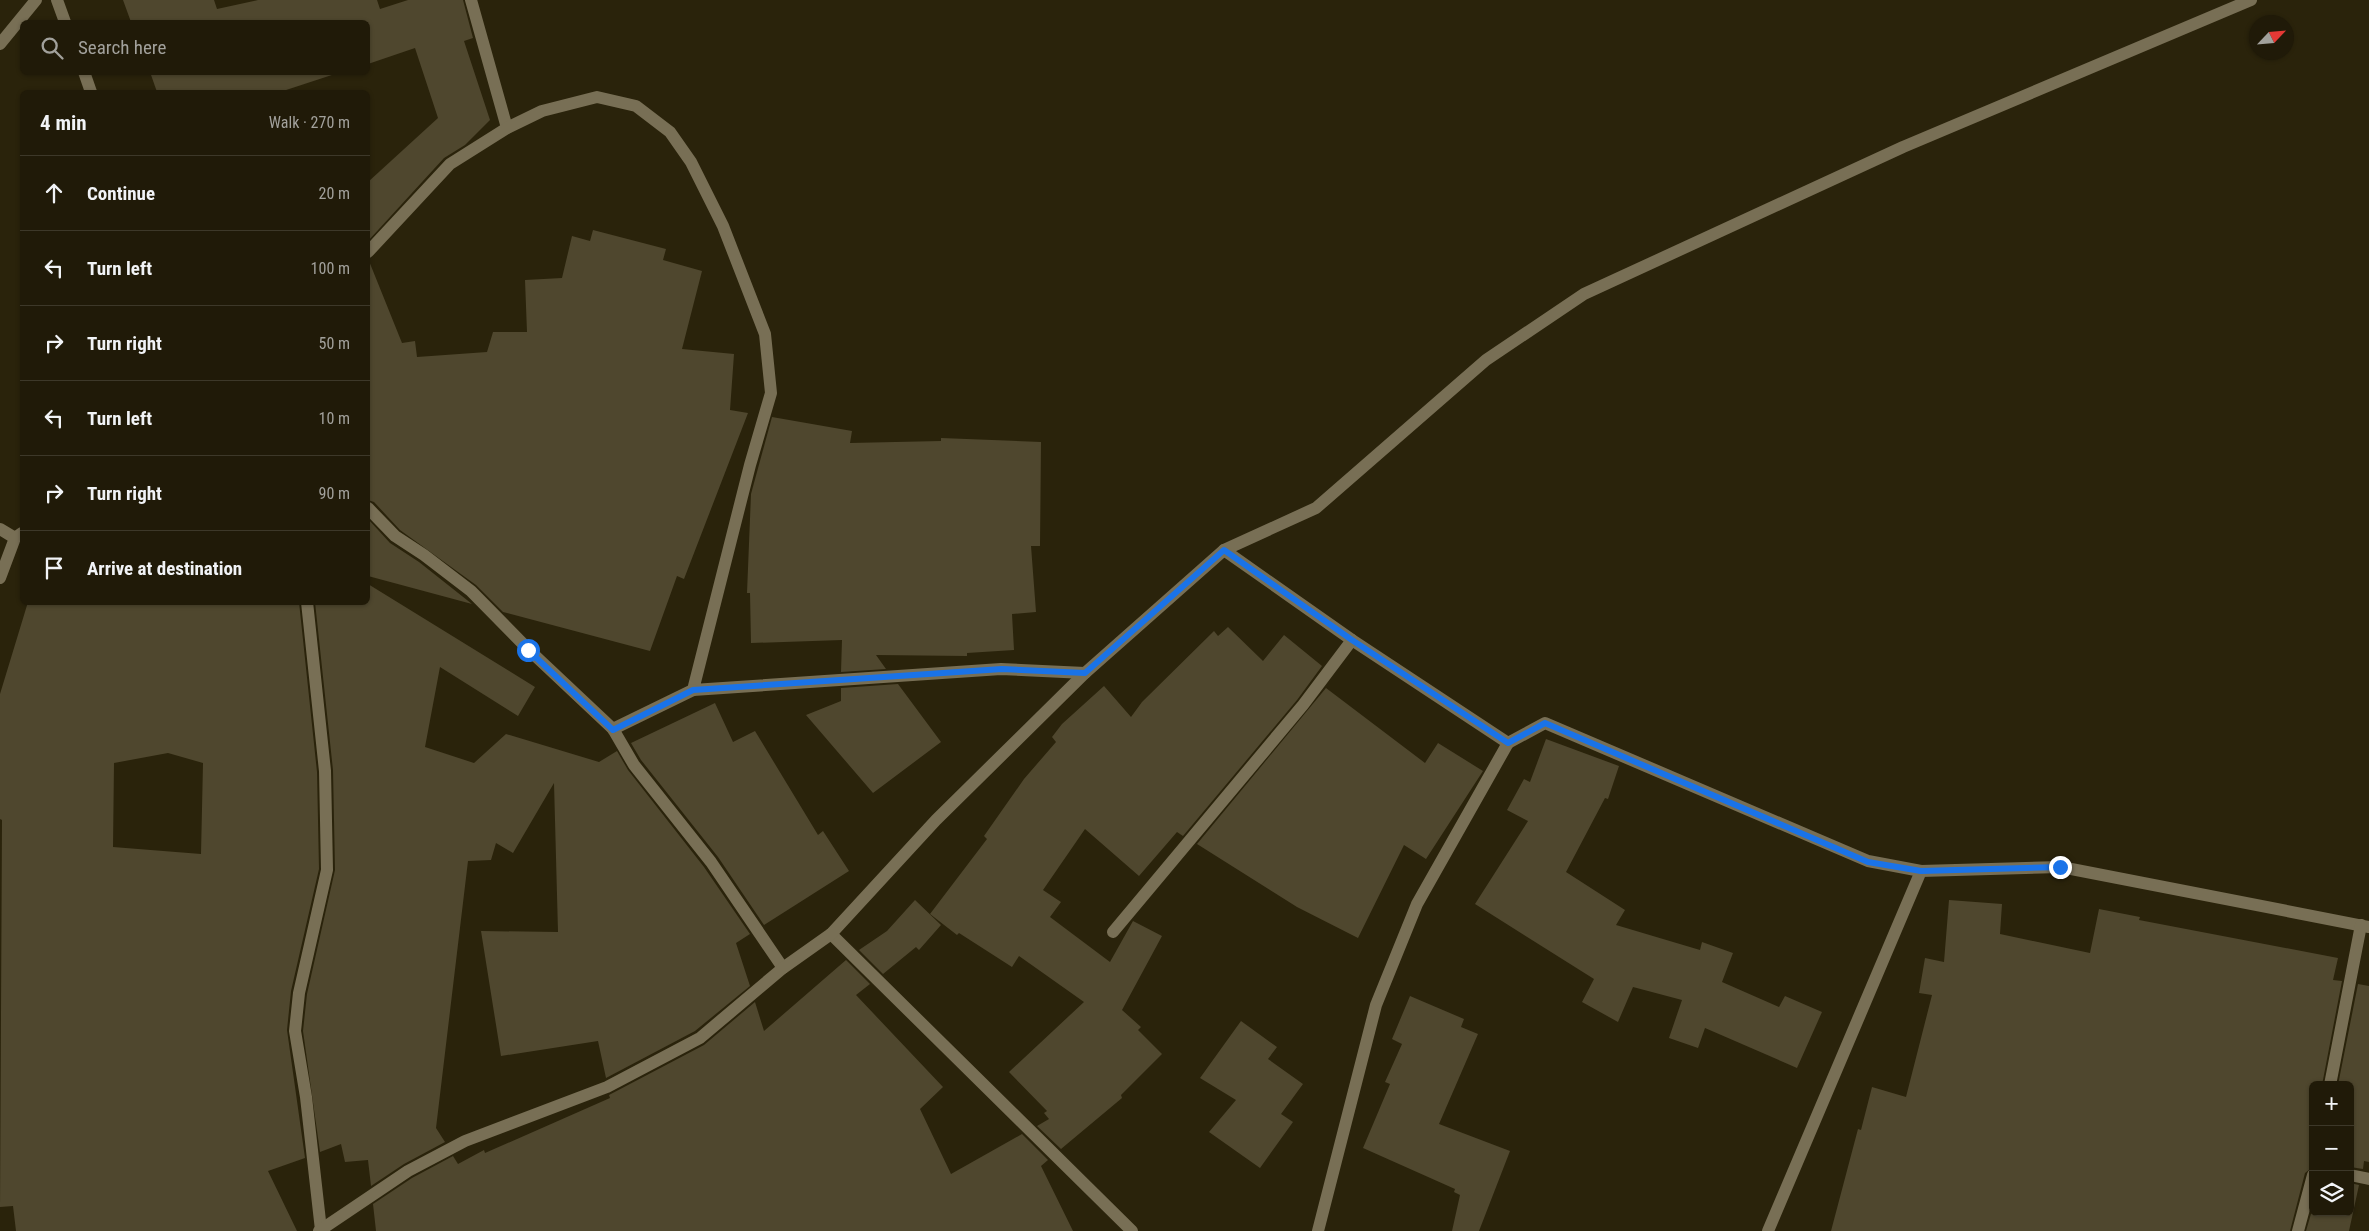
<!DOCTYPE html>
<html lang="en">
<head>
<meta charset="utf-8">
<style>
  body { margin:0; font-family:"Roboto Condensed",sans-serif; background:#2d2716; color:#f1f3f6 }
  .controls { position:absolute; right:15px; bottom:15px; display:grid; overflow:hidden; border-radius:8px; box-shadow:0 1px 4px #0004 }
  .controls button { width:45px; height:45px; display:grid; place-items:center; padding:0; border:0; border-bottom:1px solid #3d3829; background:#201a08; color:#f1f3f6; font:25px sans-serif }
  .compass { position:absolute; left:2249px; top:15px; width:45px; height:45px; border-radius:50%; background:#201a08; box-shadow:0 1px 4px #0004; rotate:64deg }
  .stop { position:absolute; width:15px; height:15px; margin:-11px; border:4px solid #1a73e8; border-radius:50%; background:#fff }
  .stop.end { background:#1a73e8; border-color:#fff; box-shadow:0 1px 5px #0008 }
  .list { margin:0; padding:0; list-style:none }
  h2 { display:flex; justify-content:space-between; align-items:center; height:65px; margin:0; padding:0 20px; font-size:21px }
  h2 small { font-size:16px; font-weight:400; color:#a2a19c }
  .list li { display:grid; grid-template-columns:32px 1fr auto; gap:15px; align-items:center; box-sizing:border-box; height:75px; padding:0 20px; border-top:1px solid #3d3829 }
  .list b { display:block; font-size:19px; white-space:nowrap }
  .list em { font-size:16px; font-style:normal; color:#a2a19c }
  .icon { flex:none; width:28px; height:28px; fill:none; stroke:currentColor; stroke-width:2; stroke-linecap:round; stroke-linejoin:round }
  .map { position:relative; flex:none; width:2369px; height:1231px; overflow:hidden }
  .search { position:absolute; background:#201a08; box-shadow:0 1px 4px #0004; left:20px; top:20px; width:350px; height:55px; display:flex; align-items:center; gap:12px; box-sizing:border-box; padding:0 18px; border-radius:8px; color:#a2a19c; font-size:19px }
  .panel { position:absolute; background:#201a08; box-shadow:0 1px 4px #0004; left:20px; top:90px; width:350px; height:515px; border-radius:8px }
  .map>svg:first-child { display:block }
  .building { fill:#4f472e; fill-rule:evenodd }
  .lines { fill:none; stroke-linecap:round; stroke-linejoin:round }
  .minor { stroke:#786f55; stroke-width:12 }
  .route { stroke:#1a73e8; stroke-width:6 }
</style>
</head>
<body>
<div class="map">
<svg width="2369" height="1231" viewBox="0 0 2369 1231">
  <rect width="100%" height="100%" fill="#2a230b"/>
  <g class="building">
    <path d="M123,0H214L217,9L258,0H377L380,9L408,0H463L473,38L464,41L490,120L465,145L444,158L368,241V182L438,118L415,48L368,64V22H131Z"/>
    <path d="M150,72H341L280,92H157Z"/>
    <path d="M593,230L666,249L663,260L702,271L682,349L734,354L730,410L748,413L684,579L677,576L650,651L503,612L476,585L400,530L374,502L368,500V261H369L402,343L415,341L417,357L487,352L493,332H527L525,280L562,278L572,236L590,241Z"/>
    <path d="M772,417L852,431L850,443L941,441V438L1041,442L1040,546H1031L1036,612L1012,614L1014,650L967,653V656L876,655L886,669L841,672L842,640L751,643L750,593H747L751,494Z"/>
    <path d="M368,519L390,543L419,562L472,604L368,576Z"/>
    <path d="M368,584L535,687L518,716L440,667L425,747L474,763L506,734L599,762L617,751L628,770L704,867L750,934L736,943L750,986L695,1031L606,1078L598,1041L501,1056L481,931L558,932L554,783L513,853L496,843L491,860L468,861L436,1128L445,1142L404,1164L371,1186L368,1160L345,1162L341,1144L320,1152L303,1031L307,994L335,870L333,770L315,602H368Z"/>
    <path d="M28,602H299L317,772L319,869L291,991L287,1030L305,1158L268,1171L297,1231H16L13,1206L0,1207L2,820L0,819V694ZM168,753L203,763L201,854L113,847L114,763Z"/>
    <path d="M1228,627L1263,661L1284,635L1322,666L1297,700L1183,836L1177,832L1139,876L1085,829L1043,890L1061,902L1050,917L1110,962L1133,921L1162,936L1122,1010L1141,1027L1138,1030L1162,1054L1121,1095L1122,1098L1061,1149L1037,1126L1049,1119L1044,1113L1047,1111L1009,1072L1084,1002L1019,956L1012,967L959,933L957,935L930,914L987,839L984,836L1024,779L1056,742L1052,737L1062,724L1104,686L1131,717L1142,702L1214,631L1218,636Z"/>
    <path d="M898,684L941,742L873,793L806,715L841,701V688Z"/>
    <path d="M1326,688L1425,763L1438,743L1483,771L1426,859L1404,845L1358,938L1297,907L1197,844Z"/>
    <path d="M715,703L733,742L755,731L818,835L823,831L849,871L764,925L718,857L641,760L631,743Z"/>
    <path d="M1546,739L1619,766L1608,799L1605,798L1566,872L1625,910L1616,925L1700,950L1702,942L1733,953L1722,982L1779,1007L1785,996L1822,1012L1797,1068L1705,1028L1698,1048L1669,1038L1682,1000L1633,987L1618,1022L1582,1002L1594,979L1475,904L1528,821L1507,810L1524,779L1530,782Z"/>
    <path d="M915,900L941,925L919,950L916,947L883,974L859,950L887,931Z"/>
    <path d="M1949,900L2002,904L2000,934L2090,953L2099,909L2140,917L2139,920L2338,958L2333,980L2342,981L2322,1085H2313V1167L2305,1173L2290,1231H1831L1858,1129L1861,1130L1872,1087L1906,1097L1932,995L1919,993L1925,958L1944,962Z"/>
    <path d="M846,960L870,984L856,995L943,1087L920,1109L951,1174L1022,1134L1048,1160L1041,1166L1073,1231H376L373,1204L412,1178L453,1156L458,1164L484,1150L485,1153L610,1098L609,1095L704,1045L755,1002L764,1031Z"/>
    <path d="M2358,984L2369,986V1162L2364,1161L2363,1169L2350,1167V1085H2338Z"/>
    <path d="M1410,996L1464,1019L1461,1027L1478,1034L1439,1124L1510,1151L1479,1231H1452L1460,1195L1454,1192L1455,1189L1363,1148L1390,1084L1385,1082L1402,1044L1392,1039Z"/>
    <path d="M1241,1021L1277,1047L1268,1059L1303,1084L1281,1114L1293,1122L1260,1168L1209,1132L1236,1100L1200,1078Z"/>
    <path d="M2350,1183L2359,1185L2349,1231H2306L2313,1207V1212H2350Z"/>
  </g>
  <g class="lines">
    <g class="minor">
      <path d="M57,0L65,22"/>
      <path d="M471,0L507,128"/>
      <path d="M0,44L36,0"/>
      <path d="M84,72L91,92"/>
      <path d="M368,252L450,164L507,128L542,111L597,97L636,106L670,132L691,162L723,226L765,334L771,393L750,465L693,690L1001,669L1085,673"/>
      <path d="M368,508L395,536L424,555L471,591L528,649L613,729L634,765L711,862L783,968"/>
      <path d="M0,529L15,538"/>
      <path d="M1224,550L1352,640L1508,743L1545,723L1868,861L1921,871L2061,867L2369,927"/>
      <path d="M0,578L15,538L22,533"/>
      <path d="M307,602L325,771L327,870L299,993L295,1031L306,1097L321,1230"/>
      <path d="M613,729L693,690"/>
      <path d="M1113,932L1303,705L1352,640"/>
      <path d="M831,934L1132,1231"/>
      <path d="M2330,1085L2361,925"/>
      <path d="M2350,1175L2369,1179"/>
      <path d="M319,1231L408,1171L465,1141L607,1087L700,1038L783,968L831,934L936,820L1085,673L1224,550L1316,508L1486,360L1584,294L1903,147L2251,0"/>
      <path d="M1318,1231L1376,1005L1417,904L1508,743"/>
      <path d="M1768,1231L1921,871"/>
      <path d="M2298,1231L2313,1175"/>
    </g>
  </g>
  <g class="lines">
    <path class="route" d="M528,650L613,730L693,690L1002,669L1085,673L1224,550L1352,640L1508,743L1545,723L1868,862L1921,871L2060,867"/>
  </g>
</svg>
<div class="controls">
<button>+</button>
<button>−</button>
<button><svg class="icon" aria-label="layers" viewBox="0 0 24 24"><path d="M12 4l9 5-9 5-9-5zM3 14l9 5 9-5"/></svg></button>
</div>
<svg class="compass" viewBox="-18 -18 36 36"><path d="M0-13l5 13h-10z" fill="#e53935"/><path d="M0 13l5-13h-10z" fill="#a2a19c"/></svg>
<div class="stop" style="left:528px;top:650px"></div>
<div class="stop end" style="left:2060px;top:867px"></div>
<div class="search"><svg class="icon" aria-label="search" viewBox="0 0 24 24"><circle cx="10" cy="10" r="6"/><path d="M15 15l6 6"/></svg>Search here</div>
<section class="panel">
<h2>4 min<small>Walk · 270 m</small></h2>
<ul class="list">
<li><svg class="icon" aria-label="ahead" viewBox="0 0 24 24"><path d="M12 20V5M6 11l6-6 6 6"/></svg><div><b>Continue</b></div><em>20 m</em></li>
<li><svg class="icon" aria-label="left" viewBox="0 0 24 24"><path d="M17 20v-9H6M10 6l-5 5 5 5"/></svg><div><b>Turn left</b></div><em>100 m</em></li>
<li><svg class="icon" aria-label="right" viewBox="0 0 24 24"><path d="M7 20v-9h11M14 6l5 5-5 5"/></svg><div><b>Turn right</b></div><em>50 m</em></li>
<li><svg class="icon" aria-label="left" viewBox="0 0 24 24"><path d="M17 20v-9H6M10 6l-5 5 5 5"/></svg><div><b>Turn left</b></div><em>10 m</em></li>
<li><svg class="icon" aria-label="right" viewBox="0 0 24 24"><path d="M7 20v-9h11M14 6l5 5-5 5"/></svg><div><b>Turn right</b></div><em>90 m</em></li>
<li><svg class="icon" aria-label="arrive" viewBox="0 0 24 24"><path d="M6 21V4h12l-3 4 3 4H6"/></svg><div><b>Arrive at destination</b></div></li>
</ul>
</section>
</div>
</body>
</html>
